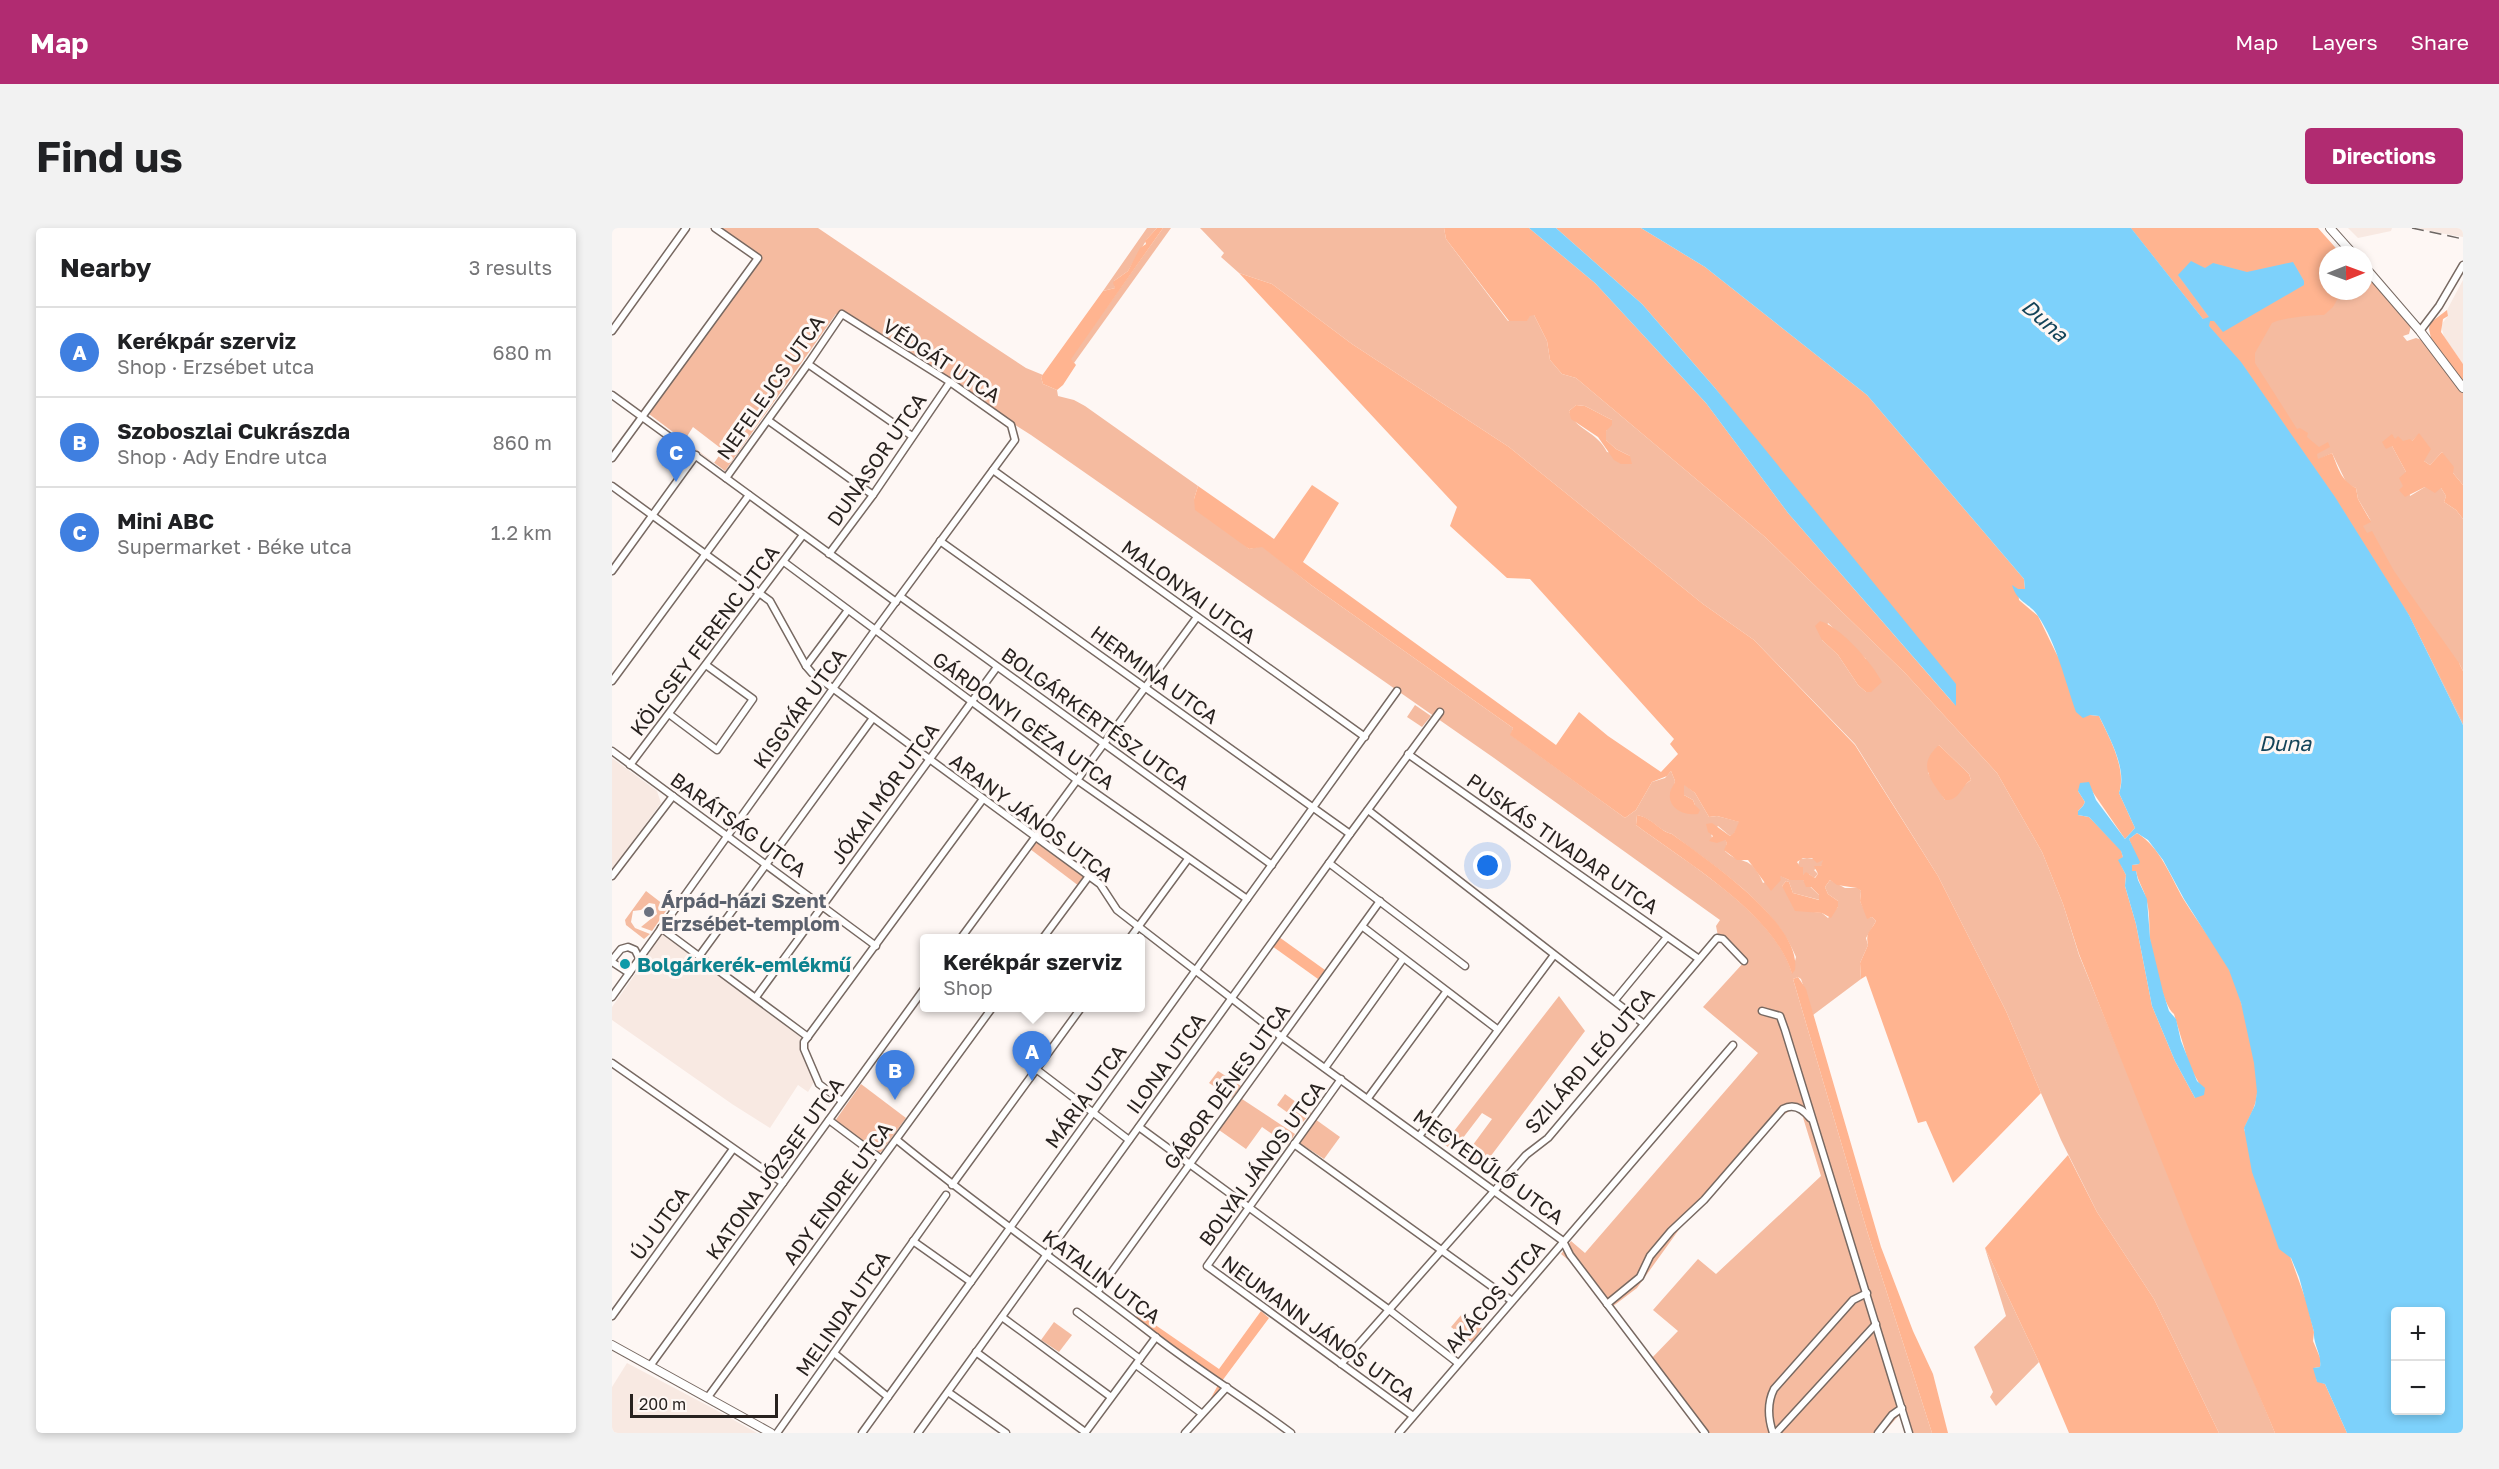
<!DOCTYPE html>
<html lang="en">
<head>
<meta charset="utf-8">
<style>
  body { margin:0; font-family:"Golos Text",sans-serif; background:#f2f2f2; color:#202124 }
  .controls { position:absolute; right:18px; bottom:18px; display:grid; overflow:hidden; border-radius:6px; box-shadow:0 3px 9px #0003 }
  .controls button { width:54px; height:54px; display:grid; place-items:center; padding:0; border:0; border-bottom:2px solid #e0e0e0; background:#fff; color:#202124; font:30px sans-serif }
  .compass { position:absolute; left:1707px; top:18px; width:54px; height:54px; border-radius:50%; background:#fff; box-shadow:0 3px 9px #0003; rotate:89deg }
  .scale { position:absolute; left:18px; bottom:15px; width:148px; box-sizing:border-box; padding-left:6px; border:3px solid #28221f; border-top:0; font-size:16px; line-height:21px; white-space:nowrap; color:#28221f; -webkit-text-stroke:4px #fef7f4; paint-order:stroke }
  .you { position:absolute; left:876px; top:638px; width:21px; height:21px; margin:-15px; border:4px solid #fff; border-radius:50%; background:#1a73e8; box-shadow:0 0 0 9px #1a73e833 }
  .badge { display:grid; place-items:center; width:39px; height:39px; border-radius:50%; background:#b12b71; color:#fff; font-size:20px; font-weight:700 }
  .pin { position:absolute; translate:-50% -50px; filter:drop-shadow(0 2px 3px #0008) }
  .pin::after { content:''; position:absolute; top:32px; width:21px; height:18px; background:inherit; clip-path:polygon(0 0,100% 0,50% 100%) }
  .popup { position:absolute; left:308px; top:706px; width:225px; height:78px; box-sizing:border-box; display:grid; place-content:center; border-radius:6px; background:#fff; filter:drop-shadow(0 2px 4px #0005); font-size:20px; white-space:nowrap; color:#757577 }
  .popup b { font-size:22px; color:#202124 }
  .popup::after { content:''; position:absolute; left:50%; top:100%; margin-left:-12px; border:12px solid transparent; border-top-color:#fff }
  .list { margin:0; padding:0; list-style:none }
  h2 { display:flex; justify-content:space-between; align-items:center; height:78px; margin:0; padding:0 24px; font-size:26px }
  h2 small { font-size:20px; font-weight:400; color:#757577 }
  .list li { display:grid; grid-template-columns:39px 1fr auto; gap:18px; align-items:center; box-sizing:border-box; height:90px; padding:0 24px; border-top:2px solid #e0e0e0 }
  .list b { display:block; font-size:22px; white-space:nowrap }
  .list p { margin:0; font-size:20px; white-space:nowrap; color:#757577 }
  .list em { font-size:20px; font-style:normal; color:#757577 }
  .map { position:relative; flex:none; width:1851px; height:1205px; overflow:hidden; border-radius:6px }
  header { display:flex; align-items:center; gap:36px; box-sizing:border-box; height:84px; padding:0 30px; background:#b12b71; color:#fff }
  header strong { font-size:28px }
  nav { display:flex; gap:33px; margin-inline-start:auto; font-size:21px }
  .intro { display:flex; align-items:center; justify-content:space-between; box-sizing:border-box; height:144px; padding:0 36px }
  h1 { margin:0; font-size:42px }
  .button { padding:15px 27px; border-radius:6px; background:#b12b71; color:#fff; font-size:21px; font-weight:700 }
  main { display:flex; gap:36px; padding:0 36px }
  aside { flex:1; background:#fff; border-radius:6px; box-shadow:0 3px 9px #0003 }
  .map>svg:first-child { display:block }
  .built { fill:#f8e9e2 }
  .green { fill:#f5bba0; fill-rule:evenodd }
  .forest { fill:#ffb490; fill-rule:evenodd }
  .water { fill:#7dd1fb; fill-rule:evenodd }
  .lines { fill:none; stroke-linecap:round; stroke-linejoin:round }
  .minor-casing { stroke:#776962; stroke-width:9 }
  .major-casing { stroke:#776962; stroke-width:10 }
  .minor { stroke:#fff; stroke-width:6 }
  .major { stroke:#fff; stroke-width:8 }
  .rail { stroke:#6c6663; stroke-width:1.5; stroke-dasharray:12 6; stroke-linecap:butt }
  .worship-dot { fill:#6b7280; stroke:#fef7f4; stroke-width:2 }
  .culture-dot { fill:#0f9aa8; stroke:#fef7f4; stroke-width:2 }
  .labels { text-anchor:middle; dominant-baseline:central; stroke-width:6; stroke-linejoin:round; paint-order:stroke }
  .street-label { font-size:20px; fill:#28221f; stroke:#fef7f4 }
  .worship-label { font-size:20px; font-weight:bold; fill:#5b616d; stroke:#fef7f4; text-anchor:start }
  .culture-label { font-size:20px; font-weight:bold; fill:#0d838f; stroke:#fef7f4; text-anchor:start }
  .water-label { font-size:21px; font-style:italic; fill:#144459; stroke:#fef7f4 }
</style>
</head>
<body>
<header>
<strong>Map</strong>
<nav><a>Map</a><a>Layers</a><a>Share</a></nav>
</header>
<div class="intro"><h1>Find us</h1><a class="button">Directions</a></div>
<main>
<aside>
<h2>Nearby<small>3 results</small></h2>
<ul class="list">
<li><span class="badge" style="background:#3f7fe0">A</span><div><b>Kerékpár szerviz</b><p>Shop · Erzsébet utca</p></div><em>680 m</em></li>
<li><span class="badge" style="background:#3f7fe0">B</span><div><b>Szoboszlai Cukrászda</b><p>Shop · Ady Endre utca</p></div><em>860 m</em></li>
<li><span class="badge" style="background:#3f7fe0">C</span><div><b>Mini ABC</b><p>Supermarket · Béke utca</p></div><em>1.2 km</em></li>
</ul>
</aside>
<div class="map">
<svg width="1851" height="1205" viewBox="0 0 1851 1205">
  <rect width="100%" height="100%" fill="#fef7f4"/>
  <g class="built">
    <path d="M1736,0H1780L1779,3L1746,10Z"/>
    <path d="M1805,0H1851V9L1822,4Z"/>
    <path d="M1851,52V136L1832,109L1829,97L1836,88L1835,82Z"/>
    <path d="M0,530L45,563L49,575L0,642Z"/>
    <path d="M49,705L189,809L188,818L202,854L196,864L186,857L158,900L120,876L0,792V779L24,745Z"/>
    <path d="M15,1135L104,1182L145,1205H0V1159Z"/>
  </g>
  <g class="green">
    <path d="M98,0H206L367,109L414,140L431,147L429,149L431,156L445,162L446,168L462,172L473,178L586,258L582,271L637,321L650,318L699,357L901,500L899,507L1013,590L1024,582L1040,554L1053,550L1059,543L1063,553L1062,558L1075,584L1079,585L1083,577L1081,572L1072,567V556L1083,565L1097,589L1105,588L1128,594L1122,606L1118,608L1106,598L1099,605L1100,610L1113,611L1115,615L1113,623C1128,638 1139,625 1151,655L1167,647L1177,652H1191L1208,668V672L1181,665L1177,654L1174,653L1170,658L1202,684L1210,685L1216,690L1226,679V673L1216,666L1213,659L1218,652L1233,660H1246L1249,663L1248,673L1256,690L1260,689L1264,693L1254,710L1256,717L1248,735L1249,751L1201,787L1189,751L1186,749L1181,751L1256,1006L1320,1205H1294L1289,1185L1271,1205H1088L1035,1135L1066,1103L1041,1082L1086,1031L1104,1046L1209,948L1189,883L1179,882L1168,889L1076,989L1025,1060L996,1082L959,1034L949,1026L959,1013L973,1025L1146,825L1091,779L1133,733L1106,708L1104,698L1108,692L882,530L419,207L230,86H224L113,243L37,186L148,33ZM81,199L111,222L102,235L72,213ZM1025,587C1040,590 1047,603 1060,606C1105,641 1162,675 1184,729L1180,745C1163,686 1072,633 1024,597Z"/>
    <path d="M535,0H545L535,11L516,43L502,53L503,60L491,63Z"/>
    <path d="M551,0H559L462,135L458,131Z"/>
    <path d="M588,0H832L834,11L896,93L915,92L918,87H922L935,113L938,132L950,146L964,150L1153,309L1293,445L1385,545L1430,624L1451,676L1467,727L1663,1205H1607L1542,1071L1485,984L1449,912L1394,783L1326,648L1243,516L1142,412L1091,376L897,219L740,116L660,56L627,45L609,29L612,25ZM964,177L973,178L1000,192L994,203V212L1004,221L1018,228L995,224C985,203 963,202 957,183ZM1216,395L1254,431V464L1246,457L1226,427L1210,412ZM1327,517L1357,546L1359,552L1333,572L1316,545Z"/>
    <path d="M1519,0L1716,27V63H1752V51L1756,50L1752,48V44L1799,98L1797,106L1791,108L1795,113L1804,110L1810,112L1851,165V257L1841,245L1830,224L1818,237L1812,233L1807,206L1800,213L1780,218L1794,244L1798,268L1813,259L1829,260L1834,268L1832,274L1844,282L1851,291V443L1847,435L1851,457V497L1797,387L1591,91ZM1720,225L1735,256L1744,260L1746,271L1759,293L1710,230Z"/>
    <path d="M803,477L819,488L810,499L795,489Z"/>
    <path d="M424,611L472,647L467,658L418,621Z"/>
    <path d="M1195,630L1211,632L1212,636L1202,642L1206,646L1202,650L1197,646L1191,647L1186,637L1188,631Z"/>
    <path d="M34,663L56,680L40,703L29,699L45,686L43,676L37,675L29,682L21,683L19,694L23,700L38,706L32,711L14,697L13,692Z"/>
    <path d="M947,768L973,803L869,941L852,929L880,891L870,885L841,923L832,916Z"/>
    <path d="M606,843L629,858L620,870L597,855Z"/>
    <path d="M249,856L294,890L269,924L265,925L223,893Z"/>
    <path d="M673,866L699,885L690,895L665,877Z"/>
    <path d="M630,871L683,906L676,917L650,899L634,921L607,902Z"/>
    <path d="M703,891L728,909L712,931L686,914Z"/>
    <path d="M1373,1020L1427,1134L1384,1178L1378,1169L1381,1164L1362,1119L1394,1088Z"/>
    <path d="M850,1086L870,1100L860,1115L839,1099Z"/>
    <path d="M442,1094L460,1107L447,1124L429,1112Z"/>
  </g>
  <g class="forest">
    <path d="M545,0H551L459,131L464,137L451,157L445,162L431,156L429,149L491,63L503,60L501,55L502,53L516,43L528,20L534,16L533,13Z"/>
    <path d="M832,0H917L983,55L1094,175L1176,285L1343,477L1103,160L1030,76L944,0H1029L1093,39L1255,167L1412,351L1413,361H1406L1407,372L1426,388L1444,425L1478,487L1487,488C1497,509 1515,541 1507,565L1523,600L1513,611L1480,563H1466L1473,574L1471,578L1466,583V587L1477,589L1509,622L1511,629L1509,637L1514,647L1513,658L1524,696L1540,778L1563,833L1583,870L1588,857L1578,839L1562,786C1551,778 1540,727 1538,711C1537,699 1538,686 1535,674C1533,663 1526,654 1524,643H1519L1520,637L1527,636L1517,611L1525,605C1549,620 1558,648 1572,672C1586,695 1604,717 1617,741C1629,764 1648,842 1645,866C1644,879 1637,889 1632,901L1695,1075L1702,1104L1701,1113L1709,1132L1708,1139L1702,1140L1705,1153L1713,1156L1735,1205H1663L1580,1009L1467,726L1451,676L1430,624L1385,545L1293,445L1153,309L964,150L950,146L938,132L935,113L922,87L918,88L915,93H897L834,11Z"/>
    <path d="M1519,0H1706L1730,27H1716V63H1730L1721,79L1712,87C1700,87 1669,90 1660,95L1643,125V135L1685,201L1688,200L1696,205L1695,209L1707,219L1716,214L1718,219L1705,226L1706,231L1720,225C1726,239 1729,253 1744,260L1746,271L1759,294L1751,298L1755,305L1760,303L1782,343L1847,435L1851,443V493L1797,387L1723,269L1629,134L1597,98L1598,93H1602L1610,103L1692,57V52L1681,34L1635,44L1601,35L1593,40L1579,33L1566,48L1597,90L1591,91Z"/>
    <path d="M627,45L660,56L740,116L897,219L1091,376L1142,412L1243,517L1326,648L1394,783L1429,865L1341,955L1314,893L1306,895L1254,748L1249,751L1248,735L1256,717C1253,704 1259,703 1264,693L1260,689L1255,691L1248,673L1249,663L1245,660L1225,657L1218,652L1213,659L1216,666L1226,673V679L1219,690L1210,685L1183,683L1170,658L1174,653L1177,654L1181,665L1207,672V667L1199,659H1194L1191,652H1177L1168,648L1169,652L1159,663L1136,632H1125L1112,622L1115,615L1113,612L1105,615L1097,613L1101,608L1096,604L1094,596L1100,595L1118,608L1122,605L1127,594L1105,588L1097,589L1083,565L1072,557V567L1081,572L1083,577L1088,582L1086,586C1075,588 1056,582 1058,566C1058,561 1062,558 1063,553L1059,543L1055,548L1040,554L1024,582L1013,590L898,507L901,500L699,357L650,319L637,321L583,282L582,271L586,258L662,311L700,257L727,275L691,334L944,517L967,484L996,508L1049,544L1066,526L1058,516L1062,511L918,351L895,350L838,298L845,279ZM1191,630H1200L1205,635L1211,632L1209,638H1202L1206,646L1203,650L1194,644L1191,647V639H1188L1185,634Z"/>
    <path d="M1835,82L1836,88L1831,91L1829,104L1851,136V153L1819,110L1817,101L1818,95Z"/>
    <path d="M964,177L973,178L1000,192V197L994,203V212L1004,221L1018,228L1020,236H1009L1002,232L986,209L959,191L957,183Z"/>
    <path d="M1807,205L1819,221L1812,233L1818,237L1830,224L1842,239L1841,245L1851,257V291L1844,282L1832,274L1834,268L1829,260L1823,265L1813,259L1793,269L1787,262L1791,258L1787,250L1794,244L1780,218L1774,221L1770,214L1780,206L1783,211L1786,208L1791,213L1798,211L1800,213Z"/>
    <path d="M1208,393C1229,399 1260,435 1270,454L1259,464H1254L1246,457L1226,427L1210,412L1203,398Z"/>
    <path d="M1327,517L1357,546L1359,552C1348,559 1348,573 1333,572C1319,552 1304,537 1327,517Z"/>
    <path d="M1025,587C1041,590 1047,603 1060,606C1095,632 1190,695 1183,742L1180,746C1163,686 1072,633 1024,597Z"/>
    <path d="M667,709L713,742L706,751L660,718Z"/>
    <path d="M1186,749L1194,761L1269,1019L1301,1103L1321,1146L1336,1205H1320L1256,1006L1181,751Z"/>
    <path d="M1456,927L1485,984L1542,1071L1607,1205H1457L1427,1134L1373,1020Z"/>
    <path d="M649,1083L657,1090L610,1153L611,1161L601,1172L599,1170L606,1157L534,1101L524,1089L526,1085L607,1141Z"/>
  </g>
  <g class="water">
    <path d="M917,0H944L1030,76L1103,160L1344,456V478L1176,285L1094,175L983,55Z"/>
    <path d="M1029,0H1519L1591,91L1597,89L1566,47L1579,33L1593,40L1601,35L1635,44L1681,34L1692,53V57L1611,104L1602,93H1598L1597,98L1629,134L1723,269L1797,387L1851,497V1205H1735L1713,1156L1705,1154L1701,1140L1708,1139C1710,1126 1701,1117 1702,1104L1687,1049L1679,1030L1667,1021L1640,944L1632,900L1643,877L1645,864L1642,835L1629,775L1617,742L1572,671L1551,632L1536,612L1525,605L1517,611L1528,634L1527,636L1520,637V643H1524L1526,652L1535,671L1538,710L1551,764L1557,783L1564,791L1569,813L1585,853L1593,860L1592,867L1583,870L1563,833L1540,778L1524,696L1513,658L1514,647L1506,632L1511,629L1509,623L1477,589L1466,587V583L1471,578L1473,574L1466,563L1468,555L1477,554L1484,572L1513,611L1523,600L1507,565C1516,542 1497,509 1487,488L1478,487L1471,490L1464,484C1453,453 1445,416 1426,388C1417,374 1406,376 1400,357L1406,361H1413L1412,351L1255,167L1093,39ZM1784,1084H1828V1182H1784Z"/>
  </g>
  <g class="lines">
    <defs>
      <g id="minor">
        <path d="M0,103L74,0"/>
        <path d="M1808,103L1827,78L1851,37"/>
        <path d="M196,136L300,208"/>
        <path d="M0,167L284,374"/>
        <path d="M157,193L261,267"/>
        <path d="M0,230L146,30L103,0"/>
        <path d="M381,242L753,509"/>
        <path d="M0,258L158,373L194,438L200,445L488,656L505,682L671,810L951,1013L958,1027L1093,1205"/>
        <path d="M328,313L738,606"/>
        <path d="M217,326L261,267L338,154"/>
        <path d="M172,334L465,552L635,671"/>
        <path d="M0,343L84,227"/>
        <path d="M289,369L660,637"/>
        <path d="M194,438L236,382"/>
        <path d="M0,453L137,267"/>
        <path d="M57,486L105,522L141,471L94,437"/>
        <path d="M0,523L264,718"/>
        <path d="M796,526L1087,731"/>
        <path d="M18,537L191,307"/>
        <path d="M756,582L1032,796"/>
        <path d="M717,635L853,738"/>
        <path d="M0,648L61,568"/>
        <path d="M751,699L885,801"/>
        <path d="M49,700L196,809"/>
        <path d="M349,710L585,389"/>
        <path d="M431,710L477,648"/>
        <path d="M518,710L576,631"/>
        <path d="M88,727L261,490"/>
        <path d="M0,732L9,721L16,719L23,722L27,730"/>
        <path d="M0,734L17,745"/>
        <path d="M0,769L263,402L403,212L399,197L338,154L230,86L196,136L114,250"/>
        <path d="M144,769L385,439"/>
        <path d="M1003,772L1055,709"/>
        <path d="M1150,783L1168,788L1173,802L1297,1205"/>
        <path d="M0,835L171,955"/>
        <path d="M713,840L791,731"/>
        <path d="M424,841L517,912"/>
        <path d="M729,851L595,1038L801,1188"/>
        <path d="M756,870L834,764"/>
        <path d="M230,873L207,856L192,821V814L371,571"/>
        <path d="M217,892L269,931"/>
        <path d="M527,899L776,1081L846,1135"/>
        <path d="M808,907L942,727"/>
        <path d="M285,912C369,981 459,1043 545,1110C588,1143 635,1172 679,1205"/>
        <path d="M682,916L900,1073"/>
        <path d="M340,957L469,780"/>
        <path d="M301,1013L359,1054"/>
        <path d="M486,1063L768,673"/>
        <path d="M995,1076L1028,1049L1038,1028L1059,1003L1092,972L1171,881C1182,875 1191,881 1198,890"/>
        <path d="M465,1084L528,1131"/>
        <path d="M0,1088L121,921"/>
        <path d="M390,1089L499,1169"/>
        <path d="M364,1124L473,1204"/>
        <path d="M222,1125L276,1169"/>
        <path d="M729,1136L914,927L936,910L1105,710L1111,711L1132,733"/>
        <path d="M524,1137L589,1185"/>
        <path d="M38,1138L312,761"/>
        <path d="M336,1164L394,1205"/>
        <path d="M96,1169L380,780"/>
        <path d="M165,1205L334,967"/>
        <path d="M250,1205L785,463"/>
        <path d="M306,1205L738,606L828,484"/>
        <path d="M473,1205L544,1109"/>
        <path d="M573,1205L615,1159"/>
        <path d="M787,1205L1121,817"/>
        <path d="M1161,1205C1156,1190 1155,1175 1162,1161L1241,1072L1255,1065"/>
        <path d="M1164,1205L1264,1096"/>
        <path d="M1266,1205L1280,1187L1290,1180"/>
      </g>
      <g id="major">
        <path d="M1718,0L1742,27"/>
        <path d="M1752,38L1808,103L1851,160"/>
        <path d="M0,1117L159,1205"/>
      </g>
    </defs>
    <use href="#minor" class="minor-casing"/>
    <use href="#major" class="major-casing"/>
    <use href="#minor" class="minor"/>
    <use href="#major" class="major"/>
    <path class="rail" d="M1800,0L1851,11"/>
  </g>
  <circle class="worship-dot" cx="37" cy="684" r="6"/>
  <circle class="culture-dot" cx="13" cy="736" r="6"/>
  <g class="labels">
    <g class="street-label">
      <text transform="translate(330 132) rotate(33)">VÉDGÁT UTCA</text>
      <text transform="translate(158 159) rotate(-55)">NEFELEJCS UTCA</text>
      <text transform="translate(264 231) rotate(-55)">DUNASOR UTCA</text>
      <text transform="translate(577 363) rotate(36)">MALONYAI UTCA</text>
      <text transform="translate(92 412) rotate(-53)">KÖLCSEY FERENC UTCA</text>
      <text transform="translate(543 446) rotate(36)">HERMINA UTCA</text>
      <text transform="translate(187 480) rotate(-54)">KISGYÁR UTCA</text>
      <text transform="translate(484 490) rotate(36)">BOLGÁRKERTÉSZ UTCA</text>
      <text transform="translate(412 492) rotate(36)">GÁRDONYI GÉZA UTCA</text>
      <text transform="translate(272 565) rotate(-54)">JÓKAI MÓR UTCA</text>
      <text transform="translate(420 589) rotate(37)">ARANY JÁNOS UTCA</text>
      <text transform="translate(127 596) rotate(36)">BARÁTSÁG UTCA</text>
      <text transform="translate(951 615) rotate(35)">PUSKÁS TIVADAR UTCA</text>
      <text transform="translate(977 832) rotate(-49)">SZILÁRD LEÓ UTCA</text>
      <text transform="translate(553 835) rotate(-54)">ILONA UTCA</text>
      <text transform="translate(614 858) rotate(-54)">GÁBOR DÉNES UTCA</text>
      <text transform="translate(473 868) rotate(-54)">MÁRIA UTCA</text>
      <text transform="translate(649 935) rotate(-54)">BOLYAI JÁNOS UTCA</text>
      <text transform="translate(877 938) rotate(36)">MEGYEDŰLŐ UTCA</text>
      <text transform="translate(162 940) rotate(-54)">KATONA JÓZSEF UTCA</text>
      <text transform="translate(225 965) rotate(-54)">ADY ENDRE UTCA</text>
      <text transform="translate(47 995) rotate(-54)">ÚJ UTCA</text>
      <text transform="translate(490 1048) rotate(37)">KATALIN UTCA</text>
      <text transform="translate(882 1068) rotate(-49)">AKÁCOS UTCA</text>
      <text transform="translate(230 1085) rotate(-55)">MELINDA UTCA</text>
      <text transform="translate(707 1100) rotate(36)">NEUMANN JÁNOS UTCA</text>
    </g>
    <g class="worship-label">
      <text x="49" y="672">Árpád-házi Szent<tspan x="49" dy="23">Erzsébet-templom</tspan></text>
    </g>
    <g class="culture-label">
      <text x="25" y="736">Bolgárkerék-emlékmű</text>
    </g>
    <g class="water-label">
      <text transform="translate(1433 92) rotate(41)">Duna</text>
      <text x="1673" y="515">Duna</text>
    </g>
  </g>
</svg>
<div class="controls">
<button>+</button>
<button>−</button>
</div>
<svg class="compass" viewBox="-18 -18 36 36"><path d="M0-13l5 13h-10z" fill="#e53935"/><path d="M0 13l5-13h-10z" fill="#757577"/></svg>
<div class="scale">200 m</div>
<div class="you"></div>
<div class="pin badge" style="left:420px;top:853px;background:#3f7fe0">A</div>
<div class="popup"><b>Kerékpár szerviz</b>Shop</div>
<div class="pin badge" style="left:283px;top:872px;background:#3f7fe0">B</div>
<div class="pin badge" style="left:64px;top:254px;background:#3f7fe0">C</div>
</div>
</main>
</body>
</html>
